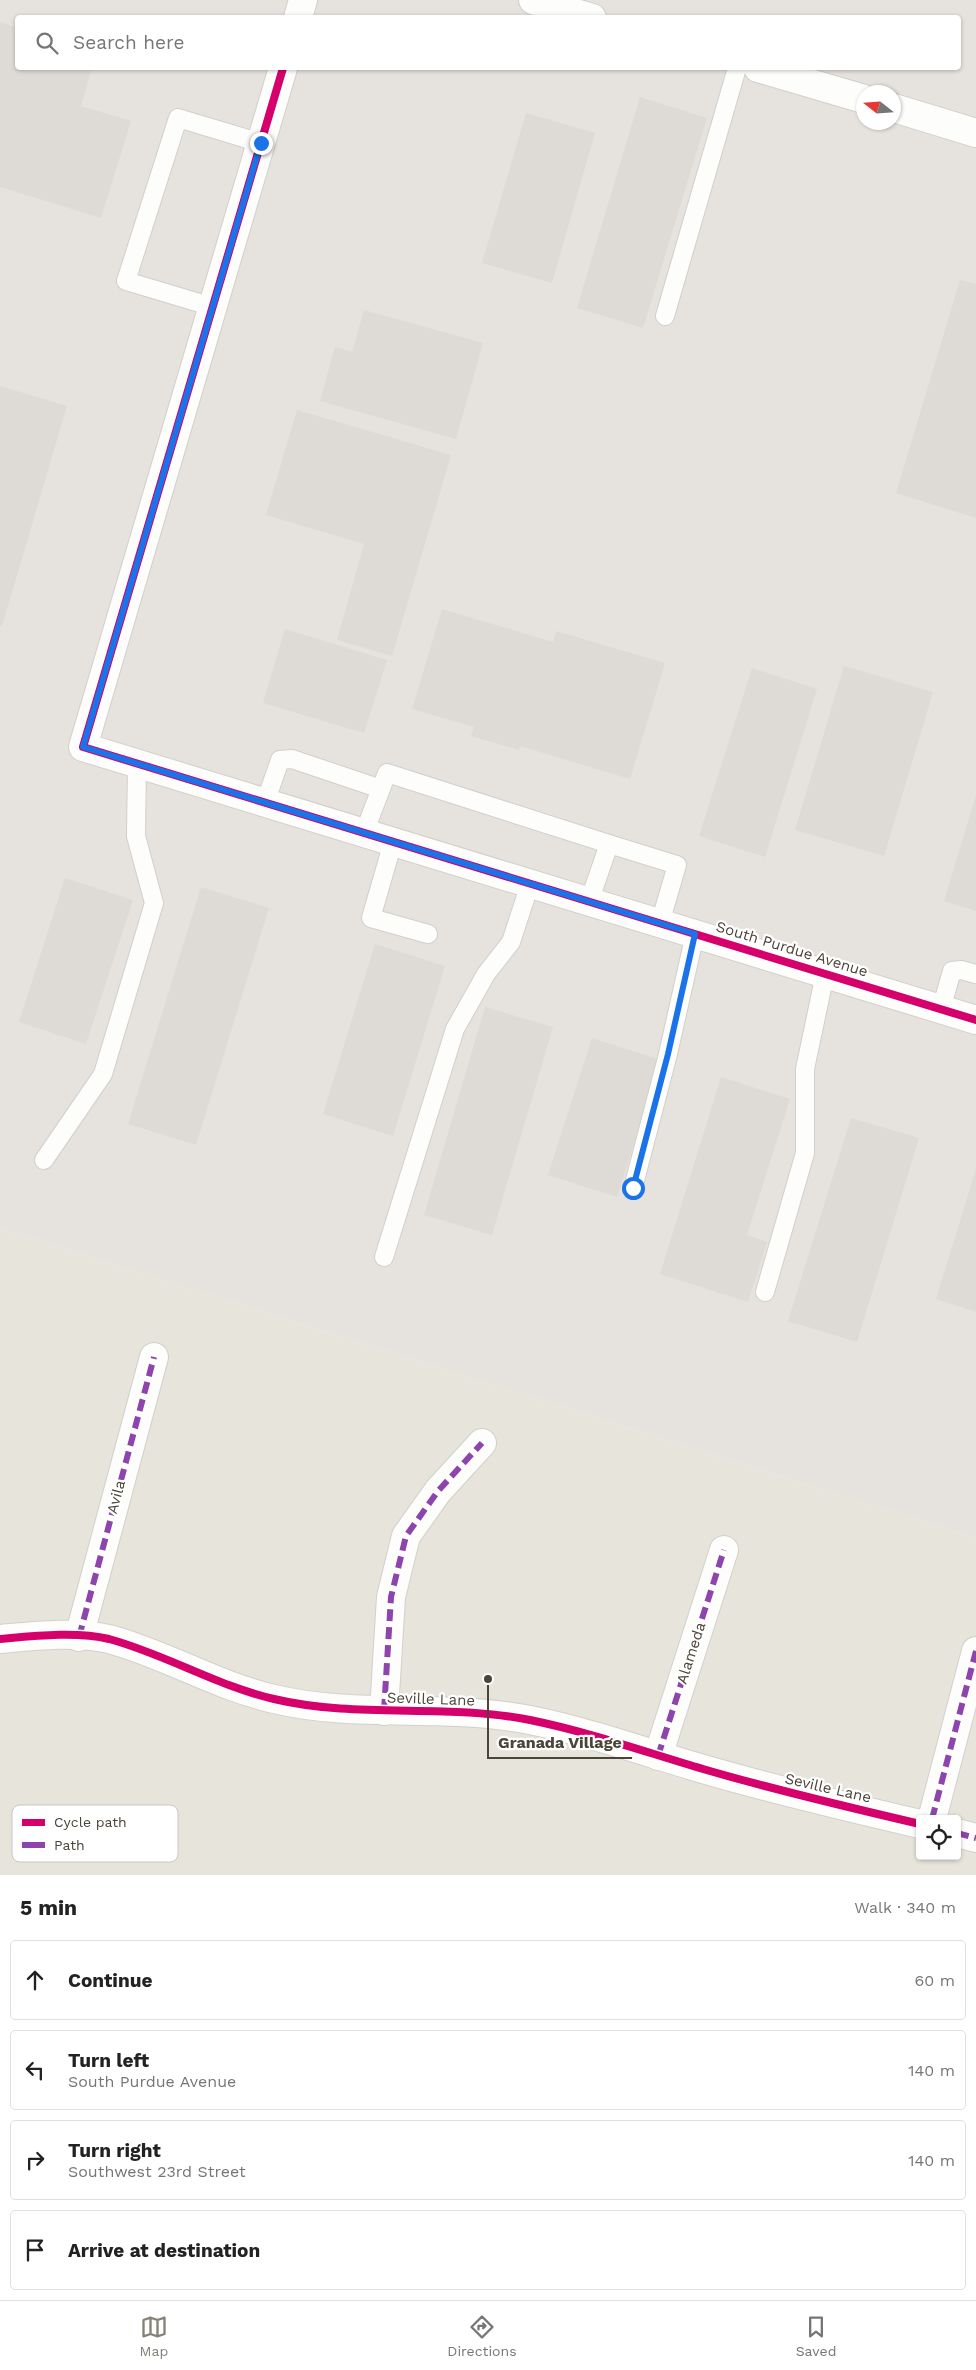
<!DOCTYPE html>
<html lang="en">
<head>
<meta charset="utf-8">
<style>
  body { margin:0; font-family:"Work Sans",sans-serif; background:#f2f2f2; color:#222 }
  .controls { position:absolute; right:15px; bottom:15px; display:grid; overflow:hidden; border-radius:5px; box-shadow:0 1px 4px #0004 }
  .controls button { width:45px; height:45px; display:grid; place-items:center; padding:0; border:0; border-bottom:1px solid #e0e0e0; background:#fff; color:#222; font:25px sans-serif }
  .compass { position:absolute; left:856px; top:85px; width:45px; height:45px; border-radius:50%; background:#fff; box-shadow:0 1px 4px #0004; rotate:287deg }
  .stop { position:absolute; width:15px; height:15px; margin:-11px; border:4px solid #1a73e8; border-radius:50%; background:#fff }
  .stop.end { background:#1a73e8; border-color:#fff; box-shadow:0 1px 5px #0008 }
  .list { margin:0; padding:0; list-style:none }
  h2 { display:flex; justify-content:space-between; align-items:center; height:65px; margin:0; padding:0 20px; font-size:21px }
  h2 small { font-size:16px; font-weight:400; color:#767676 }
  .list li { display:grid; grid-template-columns:32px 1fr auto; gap:15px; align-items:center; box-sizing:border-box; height:80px; margin:0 10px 10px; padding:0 10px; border:1px solid #e0e0e0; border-radius:5px }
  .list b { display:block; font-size:19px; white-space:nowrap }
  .list p { margin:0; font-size:16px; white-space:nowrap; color:#767676 }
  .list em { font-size:16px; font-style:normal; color:#767676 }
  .icon { flex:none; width:28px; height:28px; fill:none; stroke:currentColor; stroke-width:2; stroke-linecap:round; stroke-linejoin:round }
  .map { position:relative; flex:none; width:976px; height:1875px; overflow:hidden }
  .search { position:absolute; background:#fff; box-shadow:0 1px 4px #0004; left:15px; right:15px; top:15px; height:55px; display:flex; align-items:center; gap:12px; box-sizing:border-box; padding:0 18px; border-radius:5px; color:#767676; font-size:19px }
  .sheet { height:425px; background:#fff }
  nav { display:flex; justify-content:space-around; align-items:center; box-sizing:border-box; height:70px; border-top:1px solid #e0e0e0; background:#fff; font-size:14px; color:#767676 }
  nav a { display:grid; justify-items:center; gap:2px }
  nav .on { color:#868178 }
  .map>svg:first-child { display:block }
  .residential { fill:#e7e4dc; fill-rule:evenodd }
  .industrial { fill:#e6e2de; fill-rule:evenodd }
  .building { fill:#dedbd6 }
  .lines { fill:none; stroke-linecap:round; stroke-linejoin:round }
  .service-casing { stroke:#d2d0cb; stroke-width:20 }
  .minor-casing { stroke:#d2d0cb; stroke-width:30 }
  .service { stroke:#fdfdfc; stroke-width:18 }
  .minor { stroke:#fdfdfc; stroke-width:28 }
  .quiet { stroke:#8e44ad; stroke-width:6; stroke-dasharray:12 6; stroke-linecap:butt }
  .cycleway-casing { stroke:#fff; stroke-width:11 }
  .cycleway { stroke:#d6006c; stroke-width:8 }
  .route { stroke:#1a73e8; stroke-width:6 }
  .labels { text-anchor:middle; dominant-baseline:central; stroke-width:4.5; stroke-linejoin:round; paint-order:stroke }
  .street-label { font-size:15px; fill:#4b4439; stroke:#fff }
  .key { fill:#fff; stroke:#c9c7c4; stroke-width:1 }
  .key-label { font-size:14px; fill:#4b4439 }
  .leader { fill:none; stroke:#4b4439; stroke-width:2 }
  .callout-dot { fill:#4b4439; stroke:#fff; stroke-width:2 }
  .callout-label { font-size:16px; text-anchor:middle; font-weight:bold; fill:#4b4439; stroke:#fff; stroke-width:4.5; stroke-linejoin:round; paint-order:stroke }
</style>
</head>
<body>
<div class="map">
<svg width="976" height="1875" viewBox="0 0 976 1875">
  <rect width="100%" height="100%" fill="#f4f2ee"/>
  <path class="residential" d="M0,1228L976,1538V1875H0ZM920,1819H957V1856H920Z"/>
  <path class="industrial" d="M0,0H976V1538L0,1228ZM18,18H958V68H18ZM864,92H894V122H864Z"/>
  <g class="building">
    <path d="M0,22L18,28V68H92L81,106L131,121L101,218L0,187Z"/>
    <path d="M640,97L707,118L643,328L577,308Z"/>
    <path d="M526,113L595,133L552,283L482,263Z"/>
    <path d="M960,280L976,284V518L896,493Z"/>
    <path d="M364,310L483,343L456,439L320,401L335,347L352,352Z"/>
    <path d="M0,386L67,406L2,626H0Z"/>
    <path d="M297,410L451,455L392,656L337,640L364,544L266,515Z"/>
    <path d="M442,609L553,642L556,631L665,663L630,779L520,746L519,750L471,736L474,727L412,709Z"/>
    <path d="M285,629L387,660L364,733L263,703Z"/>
    <path d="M844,666L933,692L884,856L795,830Z"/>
    <path d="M752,668L817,689L765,857L699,836Z"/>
    <path d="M976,795V911L944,901Z"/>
    <path d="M65,878L133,900L86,1044L19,1022Z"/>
    <path d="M201,887L269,908L196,1145L128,1124Z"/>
    <path d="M375,944L445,966L393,1136L323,1114Z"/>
    <path d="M485,1007L553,1027L492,1235L424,1215Z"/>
    <path d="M592,1038L661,1060L617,1197L548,1175Z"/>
    <path d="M721,1077L790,1099L747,1235L767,1242L748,1302L660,1274Z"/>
    <path d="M851,1118L919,1138L857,1342L788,1321Z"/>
    <path d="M976,1169V1312L936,1299Z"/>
  </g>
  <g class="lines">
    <defs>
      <g id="service">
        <path d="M213,307L126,281L178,118L261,143"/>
        <path d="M665,316L737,68"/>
        <path d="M265,803L280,760L292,759L381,789"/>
        <path d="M364,833L387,773L609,844L589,902"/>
        <path d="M393,842L371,918L428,934"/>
        <path d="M609,844L677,865L660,923"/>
        <path d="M941,1009L952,971L961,970L976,974"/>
        <path d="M44,1160L103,1074L154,903L136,836L137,764"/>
        <path d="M633,1188L668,1054L695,934"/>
        <path d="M384,1257L455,1029L486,974L511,942L530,884"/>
        <path d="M765,1292L805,1153V1069L825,974"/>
      </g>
      <g id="minor">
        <path d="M533,0L592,18"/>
        <path d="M298,18L303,0"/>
        <path d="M283,68L83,747L976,1020"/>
        <path d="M758,68L864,99"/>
        <path d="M894,108L976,133"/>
        <path d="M79,1637L154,1357"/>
        <path d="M0,1639C33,1636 76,1631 109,1639C165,1654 217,1686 274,1699C358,1719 445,1703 530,1720C589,1732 645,1752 703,1769C775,1790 847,1807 920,1824"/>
        <path d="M384,1711L391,1597L406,1536L438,1491L482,1443"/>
        <path d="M658,1756L724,1550"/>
        <path d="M932,1819L976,1651"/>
        <path d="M957,1833L976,1838"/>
      </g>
    </defs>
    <use href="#service" class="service-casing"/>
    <use href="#minor" class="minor-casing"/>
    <use href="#service" class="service"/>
    <use href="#minor" class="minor"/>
    <g class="quiet">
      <path d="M79,1637L154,1357"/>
      <path d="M384,1711L391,1597L406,1536L438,1491L482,1443"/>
      <path d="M658,1756L724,1550"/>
      <path d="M932,1819L976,1651"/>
      <path d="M957,1833L976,1838"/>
    </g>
    <defs>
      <g id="cycleway">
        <path d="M283,68L83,747L976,1020"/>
        <path d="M0,1639C33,1636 76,1631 109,1639C165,1654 217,1686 274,1699C358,1719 445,1703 530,1720C589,1732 645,1752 703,1769C775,1790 847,1807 920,1824"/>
      </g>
    </defs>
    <use href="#cycleway" class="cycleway-casing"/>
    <use href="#cycleway" class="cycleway"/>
  </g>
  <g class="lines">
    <path class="route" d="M261,143L83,747L695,934L668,1054L633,1188"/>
  </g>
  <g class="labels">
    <g class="street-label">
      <text transform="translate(792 949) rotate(17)">South Purdue Avenue</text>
      <text transform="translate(116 1497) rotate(-75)">Avila</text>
      <text transform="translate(691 1653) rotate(-72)">Alameda</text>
      <text transform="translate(431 1699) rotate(2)">Seville Lane</text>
      <text transform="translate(828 1788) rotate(13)">Seville Lane</text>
    </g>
  </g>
  <rect x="12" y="1805" width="166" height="57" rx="8" class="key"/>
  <rect x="22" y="1819" width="23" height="7" fill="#d6006c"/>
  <rect x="22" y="1842" width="23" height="6" fill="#8e44ad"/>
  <g class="key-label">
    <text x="54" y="1827">Cycle path</text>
    <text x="54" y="1850">Path</text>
  </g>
  <path class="leader" d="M488 1679L488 1758H632"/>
  <circle class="callout-dot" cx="488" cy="1679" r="5"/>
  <g class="callout-label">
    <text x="560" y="1748">Granada Village</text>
  </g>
</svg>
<div class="controls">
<button><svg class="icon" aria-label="locate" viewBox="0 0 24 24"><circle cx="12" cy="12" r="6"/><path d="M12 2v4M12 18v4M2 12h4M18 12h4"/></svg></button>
</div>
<svg class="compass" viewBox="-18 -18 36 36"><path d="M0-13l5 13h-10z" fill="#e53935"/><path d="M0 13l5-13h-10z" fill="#767676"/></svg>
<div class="stop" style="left:633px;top:1188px"></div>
<div class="stop end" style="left:261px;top:143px"></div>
<div class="search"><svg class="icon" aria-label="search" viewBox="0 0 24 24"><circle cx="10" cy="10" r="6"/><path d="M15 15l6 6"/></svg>Search here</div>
</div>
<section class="sheet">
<h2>5 min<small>Walk · 340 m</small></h2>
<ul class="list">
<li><svg class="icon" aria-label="ahead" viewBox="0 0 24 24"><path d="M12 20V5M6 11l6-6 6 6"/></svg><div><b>Continue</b></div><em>60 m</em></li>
<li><svg class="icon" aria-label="left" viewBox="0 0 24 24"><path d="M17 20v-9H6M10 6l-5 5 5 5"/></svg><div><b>Turn left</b><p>South Purdue Avenue</p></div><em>140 m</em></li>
<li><svg class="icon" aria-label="right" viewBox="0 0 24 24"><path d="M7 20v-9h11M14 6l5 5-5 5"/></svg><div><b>Turn right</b><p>Southwest 23rd Street</p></div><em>140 m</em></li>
<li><svg class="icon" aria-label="arrive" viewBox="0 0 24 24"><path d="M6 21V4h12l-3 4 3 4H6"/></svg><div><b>Arrive at destination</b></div></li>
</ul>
</section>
<nav>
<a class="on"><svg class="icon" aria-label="map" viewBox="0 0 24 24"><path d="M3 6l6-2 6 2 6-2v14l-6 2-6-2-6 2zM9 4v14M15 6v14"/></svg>Map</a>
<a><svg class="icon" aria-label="directions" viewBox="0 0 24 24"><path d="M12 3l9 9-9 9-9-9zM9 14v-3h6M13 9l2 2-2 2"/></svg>Directions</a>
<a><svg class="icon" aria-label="saved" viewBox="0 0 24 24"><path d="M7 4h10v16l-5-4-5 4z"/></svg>Saved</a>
</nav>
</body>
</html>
